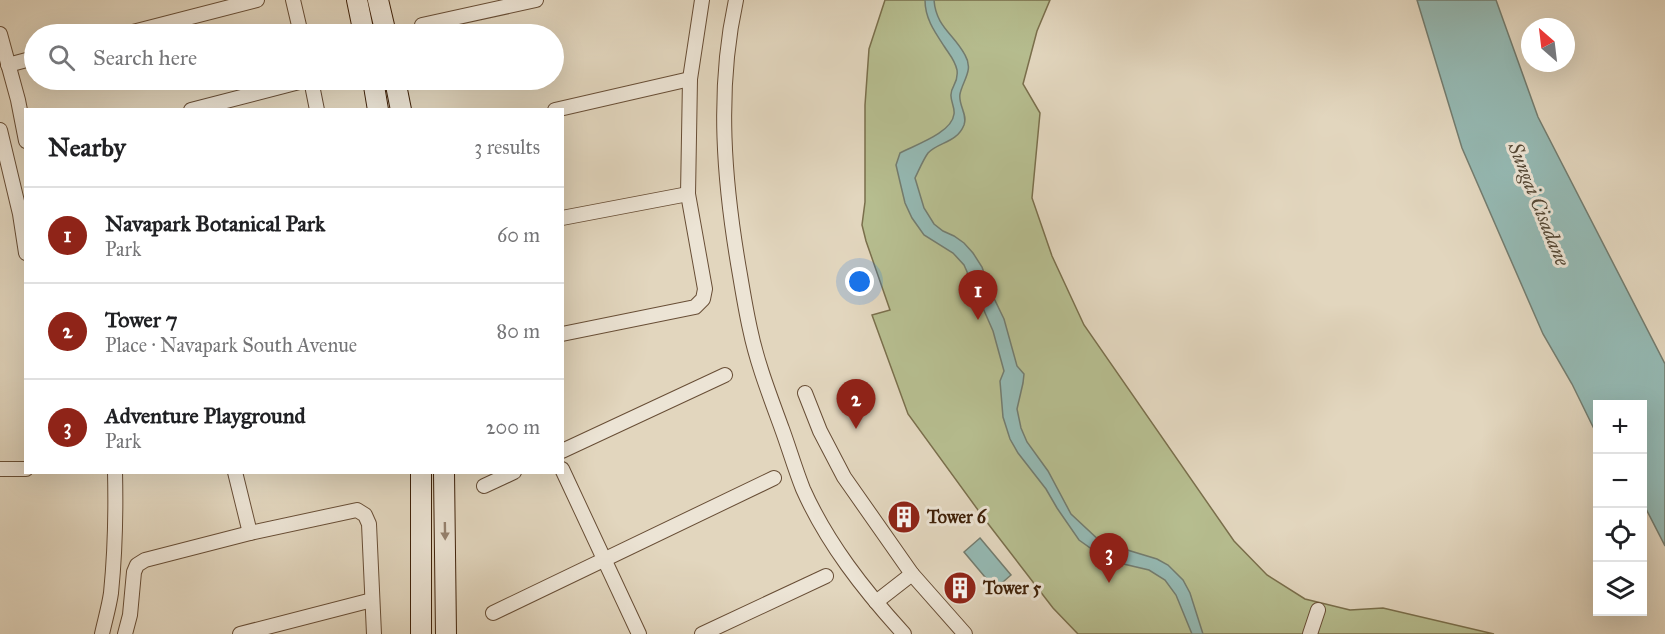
<!DOCTYPE html>
<html lang="en">
<head>
<meta charset="utf-8">
<style>
  body { margin:0; font-family:"IM FELL Great Primer",serif; background:#f6f6f6; color:#202124 }
  .controls { position:absolute; right:18px; bottom:18px; display:grid; overflow:hidden; border-radius:0px; box-shadow:0 6px 24px #0002 }
  .controls button { width:54px; height:54px; display:grid; place-items:center; padding:0; border:0; border-bottom:2px solid #e0e0e0; background:#fff; color:#202124; font:30px sans-serif }
  .compass { position:absolute; left:1521px; top:18px; width:54px; height:54px; border-radius:50%; background:#fff; box-shadow:0 6px 24px #0002; rotate:332deg }
  .you { position:absolute; left:860px; top:282px; width:21px; height:21px; margin:-15px; border:4px solid #fff; border-radius:50%; background:#1a73e8; box-shadow:0 0 0 9px #1a73e833 }
  .badge { display:grid; place-items:center; width:39px; height:39px; border-radius:50%; background:#8f2418; color:#fff; font-size:20px; font-weight:700 }
  .pin { position:absolute; translate:-50% -50px; filter:drop-shadow(0 2px 3px #0008) }
  .pin::after { content:''; position:absolute; top:32px; width:21px; height:18px; background:inherit; clip-path:polygon(0 0,100% 0,50% 100%) }
  .list { margin:0; padding:0; list-style:none }
  h2 { display:flex; justify-content:space-between; align-items:center; height:78px; margin:0; padding:0 24px; font-size:26px }
  h2 small { font-size:20px; font-weight:400; color:#757577 }
  .list li { display:grid; grid-template-columns:39px 1fr auto; gap:18px; align-items:center; box-sizing:border-box; height:96px; padding:0 24px; border-top:2px solid #e0e0e0 }
  .list b { display:block; font-size:22px; white-space:nowrap }
  .list p { margin:0; font-size:20px; white-space:nowrap; color:#757577 }
  .list em { font-size:20px; font-style:normal; color:#757577 }
  .icon { flex:none; width:33px; height:33px; fill:none; stroke:currentColor; stroke-width:2; stroke-linecap:round; stroke-linejoin:round }
  .map { position:relative; flex:none; width:1665px; height:634px; overflow:hidden }
  .search { position:absolute; background:#fff; box-shadow:0 6px 24px #0002; left:24px; top:24px; width:540px; height:66px; display:flex; align-items:center; gap:15px; box-sizing:border-box; padding:0 21px; border-radius:33px; color:#757577; font-size:22px }
  .panel { position:absolute; background:#fff; box-shadow:0 6px 24px #0002; left:24px; top:108px; width:540px; height:366px; border-radius:0px }
  .map>svg:first-child { display:block }
  .green { fill:#b6bd8f; stroke:#7a6f4c; stroke-width:1.5 }
  .water { fill:#95b9b3; stroke:#737c6f; stroke-width:1.5 }
  .lines { fill:none; stroke-linecap:round; stroke-linejoin:round }
  .street-casing { stroke:#684e36; stroke-width:16 }
  .secondary-casing { stroke:#3f2109; stroke-width:22 }
  .street { stroke:#ece4d5; stroke-width:14 }
  .secondary { stroke:#ece4d5; stroke-width:20 }
  .oneway { fill:#96826f }
  .labels { text-anchor:middle; dominant-baseline:central; stroke-width:6; stroke-linejoin:round; paint-order:stroke }
  .poi-label { font-size:18px; font-weight:bold; fill:#3f2109; stroke:#ece4d5; text-anchor:start }
  .water-label { font-size:20px; font-style:italic; fill:#544734; stroke:#ece4d5 }
</style>
</head>
<body>
<div class="map">
<svg width="1665" height="634" viewBox="0 0 1665 634">
  <rect width="100%" height="100%" fill="#e2d6be"/>
  <filter id="stains"><feTurbulence type="fractalNoise" baseFrequency=".00333" numOctaves="4"/><feColorMatrix values="0 0 0 0 .2 0 0 0 0 .09 0 0 0 0 .02 0 0 0 .5 -.17"/></filter>
  <radialGradient id="worn" r=".72"><stop offset=".6" stop-color="#630" stop-opacity="0"/><stop offset="1" stop-color="#630" stop-opacity=".3"/></radialGradient>
  <path class="green" d="M885,0H1050L1037,31L1023,84L1040,113L1032,198L1052,256L1084,325L1234,541L1267,575L1305,599L1350,610L1383,608L1494,634H1078L1053,608L986,521L908,414L872,315L890,310L866,241L862,225L865,202V105L869,49Z"/>
  <g class="water">
    <path d="M925,0H934C936,27 954,34 965,55C974,70 963,80 960,94C958,105 968,114 964,125C957,143 938,142 928,153C923,160 919,170 915,178L924,208L934,224L943,231L954,236L964,243L973,253L982,267L990,290L1004,319L1017,366L1024,374L1023,383L1017,409L1021,428L1027,442L1048,471L1071,514L1101,542L1157,559L1168,565L1183,580L1190,593L1203,634H1192L1176,595L1165,580L1149,570L1115,562L1096,552L1079,540L1057,508L1046,489L1018,453L1010,439L1003,417L1000,381L1004,371L993,331L964,265L953,253L924,235L912,218L905,203L900,182L896,165L900,153C915,145 952,133 954,114C955,108 951,102 951,96C950,86 959,84 957,70C955,60 949,54 944,46C934,31 925,18 925,0Z"/>
    <path d="M1417,0H1496L1538,117L1665,364V546L1643,503L1642,404H1598L1597,435L1572,384L1543,334L1462,148Z"/>
    <path d="M980,538L1011,575L995,589L964,552Z"/>
  </g>
  <g class="lines">
    <defs>
      <g id="street">
        <path d="M293,0L301,34"/>
        <path d="M736,0C716,91 724,184 740,275C743,293 746,311 750,329C757,363 770,396 782,429C789,448 795,469 803,489C827,543 864,590 904,634"/>
        <path d="M422,25L536,0"/>
        <path d="M0,34L18,100L26,141"/>
        <path d="M125,34L257,0"/>
        <path d="M8,65L34,58"/>
        <path d="M311,80L317,110"/>
        <path d="M191,110L307,80"/>
        <path d="M555,110L690,79"/>
        <path d="M0,130L20,214L26,253"/>
        <path d="M562,218L688,194"/>
        <path d="M562,334L695,307L703,299L705,289L688,194L690,79L702,0"/>
        <path d="M805,393L820,431L844,477L912,574L965,634"/>
        <path d="M562,451L725,375"/>
        <path d="M0,469H26"/>
        <path d="M562,469L639,634"/>
        <path d="M235,472L250,533"/>
        <path d="M484,486L514,472"/>
        <path d="M876,602L912,574"/>
        <path d="M493,613L774,478"/>
        <path d="M102,634C105,620 109,607 111,593C115,553 116,513 115,472"/>
        <path d="M125,634L130,615L134,572L137,565L145,560L250,533L357,510L365,515L369,524L374,634"/>
        <path d="M240,634L372,600"/>
        <path d="M702,634L826,576"/>
        <path d="M1310,634L1318,610"/>
      </g>
      <g id="secondary">
        <path d="M357,0L364,34"/>
        <path d="M378,0L386,34"/>
        <path d="M373,80L378,110"/>
        <path d="M395,80L401,110"/>
        <path d="M444,472L446,634"/>
        <path d="M421,634V472"/>
      </g>
    </defs>
    <use href="#street" class="street-casing"/>
    <use href="#secondary" class="secondary-casing"/>
    <use href="#street" class="street"/>
    <use href="#secondary" class="secondary"/>
  </g>
  <defs><path id="oneway-solid" d="M-6-.8H1V-3.2L6.5 0L1 3.2V.8H-6Z" transform="scale(1.5)"/></defs>
  <use class="oneway" href="#oneway-solid" transform="translate(445 531) rotate(89)"/>
  <defs>
    <symbol id="building-disc" viewBox="-11 -11 22 22"><circle r="9.5" fill="#8f2418" stroke="#ece4d5"/><path d="M-4-6H4V6H1V3H-1V6H-4ZM-2.5-4.3h1.7v1.8h-1.7ZM.8-4.3h1.7v1.8H.8ZM-2.5-1h1.7V.8h-1.7ZM.8-1h1.7V.8H.8Z" fill="#fff"/></symbol>
  </defs>
  <g fill-rule="evenodd">
    <use href="#building-disc" x="885" y="498" width="38" height="38"/>
    <use href="#building-disc" x="941" y="569" width="38" height="38"/>
  </g>
  <g class="labels">
    <g class="poi-label">
      <text x="927" y="517">Tower 6</text>
      <text x="983" y="588">Tower 5</text>
    </g>
    <g class="water-label">
      <text transform="translate(1539 204) rotate(68)">Sungai Cisadane</text>
    </g>
  </g>
  <rect width="100%" height="100%" filter="url(#stains)"/>
  <rect width="100%" height="100%" fill="url(#worn)"/>
</svg>
<div class="controls">
<button>+</button>
<button>−</button>
<button><svg class="icon" aria-label="locate" viewBox="0 0 24 24"><circle cx="12" cy="12" r="6"/><path d="M12 2v4M12 18v4M2 12h4M18 12h4"/></svg></button>
<button><svg class="icon" aria-label="layers" viewBox="0 0 24 24"><path d="M12 4l9 5-9 5-9-5zM3 14l9 5 9-5"/></svg></button>
</div>
<svg class="compass" viewBox="-18 -18 36 36"><path d="M0-13l5 13h-10z" fill="#e53935"/><path d="M0 13l5-13h-10z" fill="#757577"/></svg>
<div class="you"></div>
<div class="pin badge" style="left:978px;top:320px">1</div>
<div class="pin badge" style="left:856px;top:429px">2</div>
<div class="pin badge" style="left:1109px;top:583px">3</div>
<div class="search"><svg class="icon" aria-label="search" viewBox="0 0 24 24"><circle cx="10" cy="10" r="6"/><path d="M15 15l6 6"/></svg>Search here</div>
<section class="panel">
<h2>Nearby<small>3 results</small></h2>
<ul class="list">
<li><span class="badge">1</span><div><b>Navapark Botanical Park</b><p>Park</p></div><em>60 m</em></li>
<li><span class="badge">2</span><div><b>Tower 7</b><p>Place · Navapark South Avenue</p></div><em>80 m</em></li>
<li><span class="badge">3</span><div><b>Adventure Playground</b><p>Park</p></div><em>200 m</em></li>
</ul>
</section>
</div>
</body>
</html>
